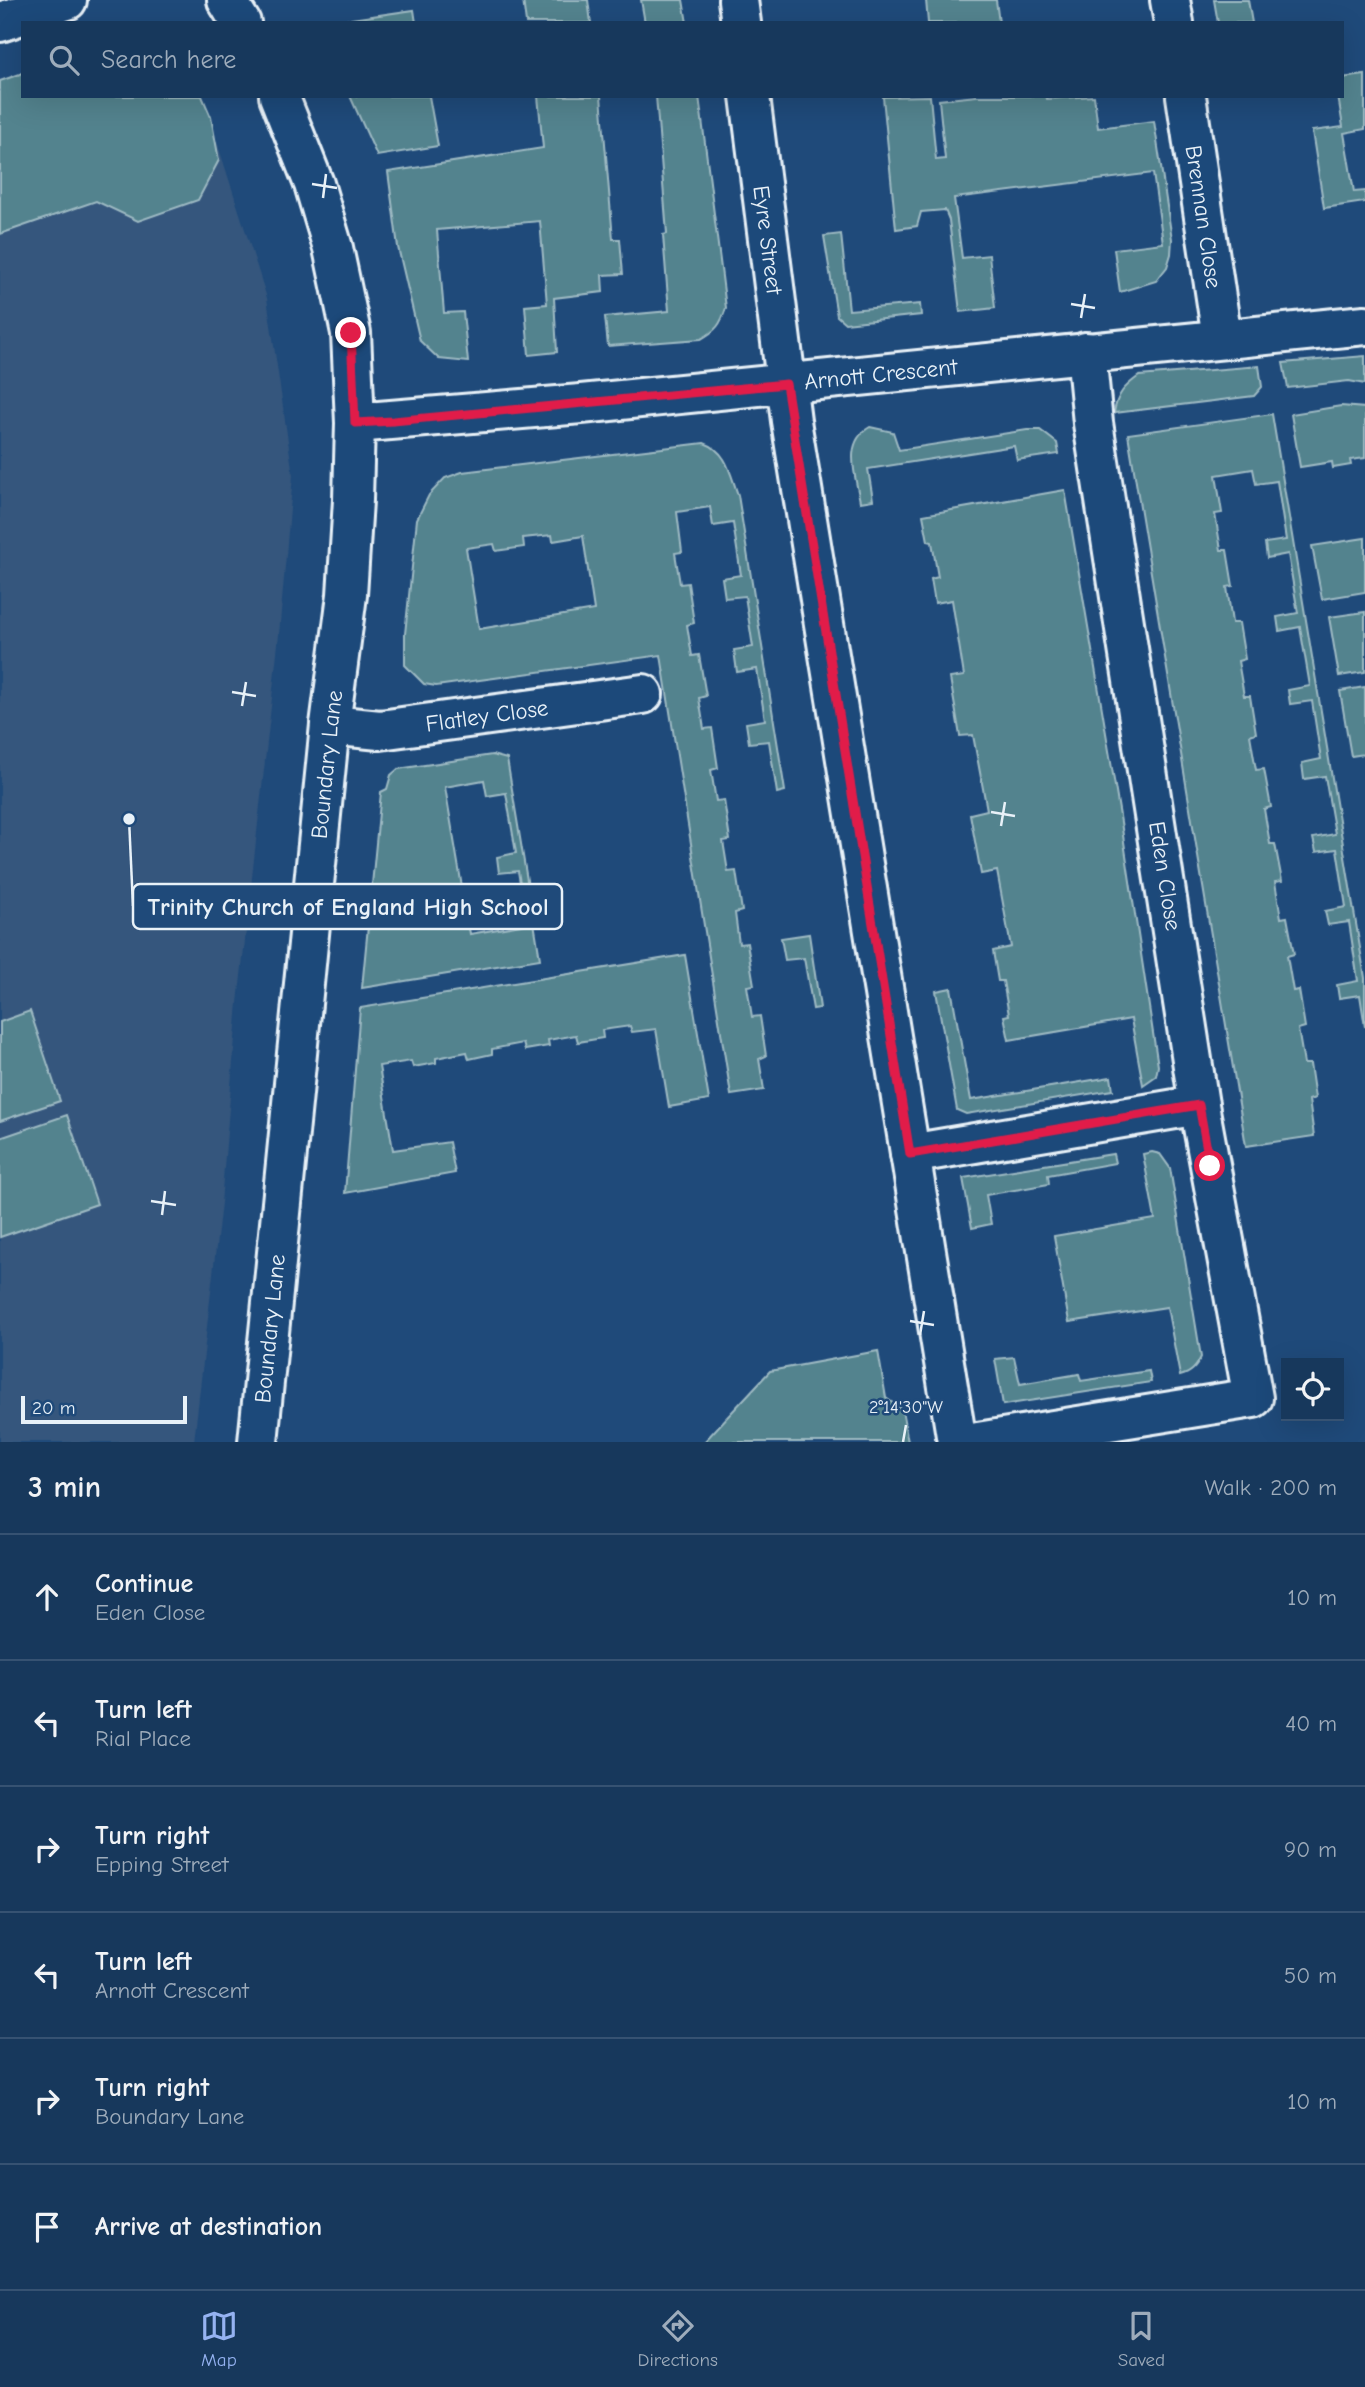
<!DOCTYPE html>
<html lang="en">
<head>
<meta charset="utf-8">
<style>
  body { margin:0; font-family:"Comic Neue",sans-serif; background:#244365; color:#f1f3f6 }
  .controls { position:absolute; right:21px; bottom:21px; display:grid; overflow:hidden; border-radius:0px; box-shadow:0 7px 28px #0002 }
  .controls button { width:63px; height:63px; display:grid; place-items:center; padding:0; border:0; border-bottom:2px solid #365272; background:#17385c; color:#f1f3f6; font:35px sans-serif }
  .scale { position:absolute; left:21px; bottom:18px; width:166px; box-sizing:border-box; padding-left:7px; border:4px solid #e8f1f8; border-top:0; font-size:19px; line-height:24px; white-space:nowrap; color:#e8f1f8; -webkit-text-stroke:5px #1f4a7a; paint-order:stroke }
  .stop { position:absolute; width:21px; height:21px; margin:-16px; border:5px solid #e11d48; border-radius:50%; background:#fff }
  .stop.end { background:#e11d48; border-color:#fff; box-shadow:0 2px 7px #0008 }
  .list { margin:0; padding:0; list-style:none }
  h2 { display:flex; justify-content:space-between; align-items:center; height:91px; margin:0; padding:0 28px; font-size:30px }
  h2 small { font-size:23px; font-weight:400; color:#9eacbb }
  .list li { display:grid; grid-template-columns:46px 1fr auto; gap:21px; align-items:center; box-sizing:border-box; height:126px; padding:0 28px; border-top:2px solid #365272 }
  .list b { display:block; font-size:26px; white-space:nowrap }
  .list p { margin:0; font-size:23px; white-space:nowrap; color:#9eacbb }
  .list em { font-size:23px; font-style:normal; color:#9eacbb }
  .icon { flex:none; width:38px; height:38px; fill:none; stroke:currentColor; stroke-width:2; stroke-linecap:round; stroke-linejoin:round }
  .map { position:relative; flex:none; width:1365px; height:1442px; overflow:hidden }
  .search { position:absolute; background:#17385c; box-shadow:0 7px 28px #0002; left:21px; right:21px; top:21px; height:77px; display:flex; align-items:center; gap:18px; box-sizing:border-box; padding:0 24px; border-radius:0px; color:#9eacbb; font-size:26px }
  .sheet { height:847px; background:#17385c }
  nav { display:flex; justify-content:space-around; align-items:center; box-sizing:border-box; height:98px; border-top:2px solid #365272; background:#17385c; font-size:19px; color:#9eacbb }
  nav a { display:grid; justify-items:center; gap:4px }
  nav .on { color:#95b2f1 }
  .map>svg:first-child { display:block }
  .built { fill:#34567d }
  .green { fill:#53838e; stroke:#9ebac3; stroke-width:2; fill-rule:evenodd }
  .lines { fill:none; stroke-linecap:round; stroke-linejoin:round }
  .street-casing { stroke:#e8f1f8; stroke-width:44 }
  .secondary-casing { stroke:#e8f1f8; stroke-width:44 }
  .street { stroke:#1f4a7a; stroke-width:38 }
  .secondary { stroke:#1f4a7a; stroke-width:38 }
  .route { stroke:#e11d48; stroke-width:9 }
  .ticks { fill:none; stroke:#e8f1f8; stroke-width:2.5 }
  .labels { text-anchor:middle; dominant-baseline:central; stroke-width:5; stroke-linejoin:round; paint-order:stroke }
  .street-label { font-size:23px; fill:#e8f1f8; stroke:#1f4a7a }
  .ticks-label { font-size:18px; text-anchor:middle; fill:#e8f1f8; stroke:#1f4a7a; stroke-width:5; stroke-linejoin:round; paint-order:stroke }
  .leader { fill:none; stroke:#e8f1f8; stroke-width:2.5 }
  .callout-dot { fill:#e8f1f8; stroke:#1f4a7a; stroke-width:2.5 }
  .callout { fill:#1f4a7a; stroke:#e8f1f8; stroke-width:2.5 }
  .callout-label { font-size:24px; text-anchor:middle; font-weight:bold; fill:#e8f1f8 }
</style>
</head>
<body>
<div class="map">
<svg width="1365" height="1442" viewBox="0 0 1365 1442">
  <rect width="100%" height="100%" fill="#1f4a7a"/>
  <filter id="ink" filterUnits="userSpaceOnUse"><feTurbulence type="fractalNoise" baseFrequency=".0143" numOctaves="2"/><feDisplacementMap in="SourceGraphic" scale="14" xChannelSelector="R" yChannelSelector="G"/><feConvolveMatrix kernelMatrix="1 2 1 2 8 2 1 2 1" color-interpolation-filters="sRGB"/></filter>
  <g filter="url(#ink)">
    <path class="built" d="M23,73V96H200L217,142L267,298L293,475L279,635L238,1003L221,1203L194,1442H0V81Z"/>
    <g class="green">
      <path d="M523,0H588L591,23H526Z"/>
      <path d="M641,0H683L687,23H645Z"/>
      <path d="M926,0H996L999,23H928Z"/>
      <path d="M1214,0H1248L1252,23H1218Z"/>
      <path d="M414,10L416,23H324Z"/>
      <path d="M23,73V96H202L211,117L219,160L198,200L138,221L96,201L0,234V81Z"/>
      <path d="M1365,75V129L1344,133L1354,192L1365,191V202L1324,208L1312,131L1343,127L1338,96H1342V78Z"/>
      <path d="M350,96H429L438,146L377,156Z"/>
      <path d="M538,96H601L613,239H620L623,274L602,275L603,292L554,298L557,352L529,355L525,306L547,304L540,221L437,230L444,313L463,312L468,362L439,359L420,341L398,247L388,172L543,148Z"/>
      <path d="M656,96H699L726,308C721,324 716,331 701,339L608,346L605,317L669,311L663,235L667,234Z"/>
      <path d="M930,96L936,160L945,159L939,100L977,96H1046L1047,99L1094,96L1098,128L1154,121L1172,239L1171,254L1167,267L1156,281L1120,292L1114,249L1163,243L1153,173L954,198L962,258L989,255L995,308L960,312L949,220L945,210L921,212L917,226L896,229L883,97Z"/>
      <path d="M841,234L849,310L920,304L921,315L845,323L837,316L824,236Z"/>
      <path d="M1365,356V384L1349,381L1288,388L1283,363Z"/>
      <path d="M1259,366L1262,387L1254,396L1114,413C1117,394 1124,387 1139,376Z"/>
      <path d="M1341,406L1365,408V458L1350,460L1351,465L1333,468L1332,462L1300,467L1291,414Z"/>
      <path d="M1272,414L1365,978V1027L1360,995L1339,998L1337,985L1358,981L1349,922L1328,925L1325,911L1346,907L1337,849L1316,852L1313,838L1335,834L1325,776L1304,779L1302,763L1321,759L1312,701L1290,704L1288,690L1310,686L1300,627L1279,631L1277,617L1298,613L1288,554L1267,558L1265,543L1286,540L1277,481L1256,484L1253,469L1216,475L1222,513L1215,514L1221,550H1227L1233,586L1227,587L1232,623H1239L1245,659L1238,661L1244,696H1250L1256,733L1250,735L1256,770L1264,769L1271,807L1264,809L1270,844H1275L1282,881L1275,882L1281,918L1287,917L1294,954L1287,956L1293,991L1299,990L1305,1027L1298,1029L1304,1064H1310L1315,1098L1309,1100L1314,1136L1246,1146L1128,434Z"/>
      <path d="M870,427L893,432L899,450L1027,430H1040L1057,443L1059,454L1017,460L1014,446L868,469L873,500L860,502C856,476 842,443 870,427Z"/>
      <path d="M704,443C727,451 730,473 738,495L785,791L777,793L769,741L749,743L746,723L765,720L757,669L737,672L734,650L753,647L745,596L725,598L722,578L741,575L733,523L713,526L710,507L677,512L682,552L675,553L680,584L688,583L694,623L687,625L692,656L699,655L706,696L699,698L704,729L712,728L718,768L711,770L716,801L724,800L730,840L723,841L728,872L736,871L742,911L735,913L739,944L747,943L754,985L747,986L752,1017L760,1016L766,1056L759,1059L764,1090L731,1095L661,655L436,686L424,684L405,665V634L417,519L429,495L445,478L462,472ZM552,535L553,541L583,536L594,610L479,629L466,548L494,544L496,551L524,547L523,538Z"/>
      <path d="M1065,490L1121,822L1158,1066L1156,1076L1143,1085L1131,1019L1009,1040L1004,1016L1009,1015L1003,981H998L993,951L1011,947L997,871L981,874L970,814L987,810L973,735L960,736L950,678L964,676L952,600L935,603L931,579L938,577L932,542L928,541L923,515Z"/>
      <path d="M1365,538V592L1322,599L1312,546Z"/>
      <path d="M1365,612V672L1339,676L1329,617Z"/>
      <path d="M1365,687V754L1351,756L1340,691Z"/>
      <path d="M492,755L507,759L540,959L362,988L381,792L387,789L391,775L398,769ZM484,780L487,796L506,793L516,853L497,857L499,873L518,871L527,924L470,934L445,787Z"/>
      <path d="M809,934L820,1008L813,1009L804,958L785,960L781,938Z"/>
      <path d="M685,955L709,1100L669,1107L656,1029L632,1032L630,1026L602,1030L603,1038L578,1042L576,1035L548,1040L549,1046L525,1050L523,1043L492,1049V1054L469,1059L467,1052L436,1058V1063L413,1067L411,1061L379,1066L393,1150L449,1142L455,1173L345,1193L360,1008Z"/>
      <path d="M951,988L971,1100L1111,1077L1113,1090L966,1114L957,1110L936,991Z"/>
      <path d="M30,1011L60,1101L0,1121V1022Z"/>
      <path d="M67,1115L97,1204L0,1237V1138Z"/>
      <path d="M1152,1152L1160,1154L1170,1168L1201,1357C1196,1368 1191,1373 1180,1376L1167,1307L1069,1322L1054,1236L1155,1219L1143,1154Z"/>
      <path d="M1113,1154L1115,1163L1048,1175L1049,1184L986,1195L991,1224L972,1228L963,1178Z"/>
      <path d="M878,1351L886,1398L902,1410L908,1442H704L770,1371Z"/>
      <path d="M1014,1357L1020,1384L1079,1374L1081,1381L1149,1371L1151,1382L1003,1405L995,1359Z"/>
    </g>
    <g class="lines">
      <defs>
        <g id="street">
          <path d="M738,0L741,23"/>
          <path d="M1170,0L1174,23"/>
          <path d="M0,22L67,0"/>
          <path id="s1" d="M750,96L791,421L957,1442"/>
          <path id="s2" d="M1186,96L1222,338"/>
          <path id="s3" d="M355,423L581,404L1365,325"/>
          <path id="s4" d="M330,725L380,730L643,694"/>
          <path d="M910,1154L1199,1105"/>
          <path d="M978,1442L1253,1398L1199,1105L1093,423L1086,352"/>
        </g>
        <g id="secondary">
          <path d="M227,0L241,23"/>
          <path id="s5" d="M258,1442L330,725L347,595L353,500L355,423L351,333L333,248L314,184L279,96"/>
        </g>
      </defs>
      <use href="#street" class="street-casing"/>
      <use href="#secondary" class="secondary-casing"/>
      <use href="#street" class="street"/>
      <use href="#secondary" class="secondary"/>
    </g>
  </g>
  <g class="lines" filter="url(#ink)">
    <path class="route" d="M351,333L355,423L393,421L786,384L910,1154L1199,1105L1210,1166"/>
  </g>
  <path class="ticks" d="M312,184L337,188M323,198L326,174M1071,304L1095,308M1081,318L1085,294M232,692L256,696M242,706L246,682M991,812L1015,816M1001,826L1005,802M151,1201L176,1205M162,1215L165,1191M910,1321L934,1325M920,1335L924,1311M903,1442L906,1425"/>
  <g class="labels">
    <g class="street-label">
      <text stroke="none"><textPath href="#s2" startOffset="122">Brennan Close</textPath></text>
      <text stroke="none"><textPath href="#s1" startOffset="145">Eyre Street</textPath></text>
      <text stroke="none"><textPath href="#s3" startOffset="528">Arnott Crescent</textPath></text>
      <text stroke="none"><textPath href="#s4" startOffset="158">Flatley Close</textPath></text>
      <text stroke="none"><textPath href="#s5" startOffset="681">Boundary Lane</textPath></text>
      <text transform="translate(1165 876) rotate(81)">Eden Close</text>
      <text stroke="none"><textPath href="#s5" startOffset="114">Boundary Lane</textPath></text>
    </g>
  </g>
  <g class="ticks-label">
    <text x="906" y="1413">2°14'30"W</text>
  </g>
  <path class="leader" d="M129 819L133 906"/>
  <circle class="callout-dot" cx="129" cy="819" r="7"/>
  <rect class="callout" x="133" y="884" width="429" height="45" rx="7"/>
  <g class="callout-label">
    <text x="348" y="915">Trinity Church of England High School</text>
  </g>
</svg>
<div class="controls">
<button><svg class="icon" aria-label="locate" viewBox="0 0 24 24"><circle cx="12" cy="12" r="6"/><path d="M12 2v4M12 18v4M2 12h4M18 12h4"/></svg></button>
</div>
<div class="scale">20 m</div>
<div class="stop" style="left:1210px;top:1166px"></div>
<div class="stop end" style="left:351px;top:333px"></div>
<div class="search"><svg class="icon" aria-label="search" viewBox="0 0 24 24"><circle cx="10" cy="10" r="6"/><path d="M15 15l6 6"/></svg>Search here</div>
</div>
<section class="sheet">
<h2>3 min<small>Walk · 200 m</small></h2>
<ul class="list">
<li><svg class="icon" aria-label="ahead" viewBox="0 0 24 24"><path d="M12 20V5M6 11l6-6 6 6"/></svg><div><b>Continue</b><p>Eden Close</p></div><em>10 m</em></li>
<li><svg class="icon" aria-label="left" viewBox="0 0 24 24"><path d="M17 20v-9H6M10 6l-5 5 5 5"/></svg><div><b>Turn left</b><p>Rial Place</p></div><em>40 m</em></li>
<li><svg class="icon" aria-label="right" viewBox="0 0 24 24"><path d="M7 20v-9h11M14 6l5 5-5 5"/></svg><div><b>Turn right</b><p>Epping Street</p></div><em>90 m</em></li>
<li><svg class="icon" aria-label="left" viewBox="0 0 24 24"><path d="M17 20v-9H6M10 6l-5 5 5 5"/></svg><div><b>Turn left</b><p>Arnott Crescent</p></div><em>50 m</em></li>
<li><svg class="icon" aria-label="right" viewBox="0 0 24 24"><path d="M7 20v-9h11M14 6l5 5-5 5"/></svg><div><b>Turn right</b><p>Boundary Lane</p></div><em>10 m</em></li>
<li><svg class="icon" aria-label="arrive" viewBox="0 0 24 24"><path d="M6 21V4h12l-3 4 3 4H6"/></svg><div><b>Arrive at destination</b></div></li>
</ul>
</section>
<nav>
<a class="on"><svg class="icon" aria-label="map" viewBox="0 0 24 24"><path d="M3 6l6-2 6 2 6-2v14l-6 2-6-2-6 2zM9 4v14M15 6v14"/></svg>Map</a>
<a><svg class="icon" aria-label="directions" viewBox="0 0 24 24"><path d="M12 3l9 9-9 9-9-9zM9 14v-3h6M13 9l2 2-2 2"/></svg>Directions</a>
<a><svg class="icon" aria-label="saved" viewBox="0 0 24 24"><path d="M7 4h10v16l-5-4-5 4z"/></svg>Saved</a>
</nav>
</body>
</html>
